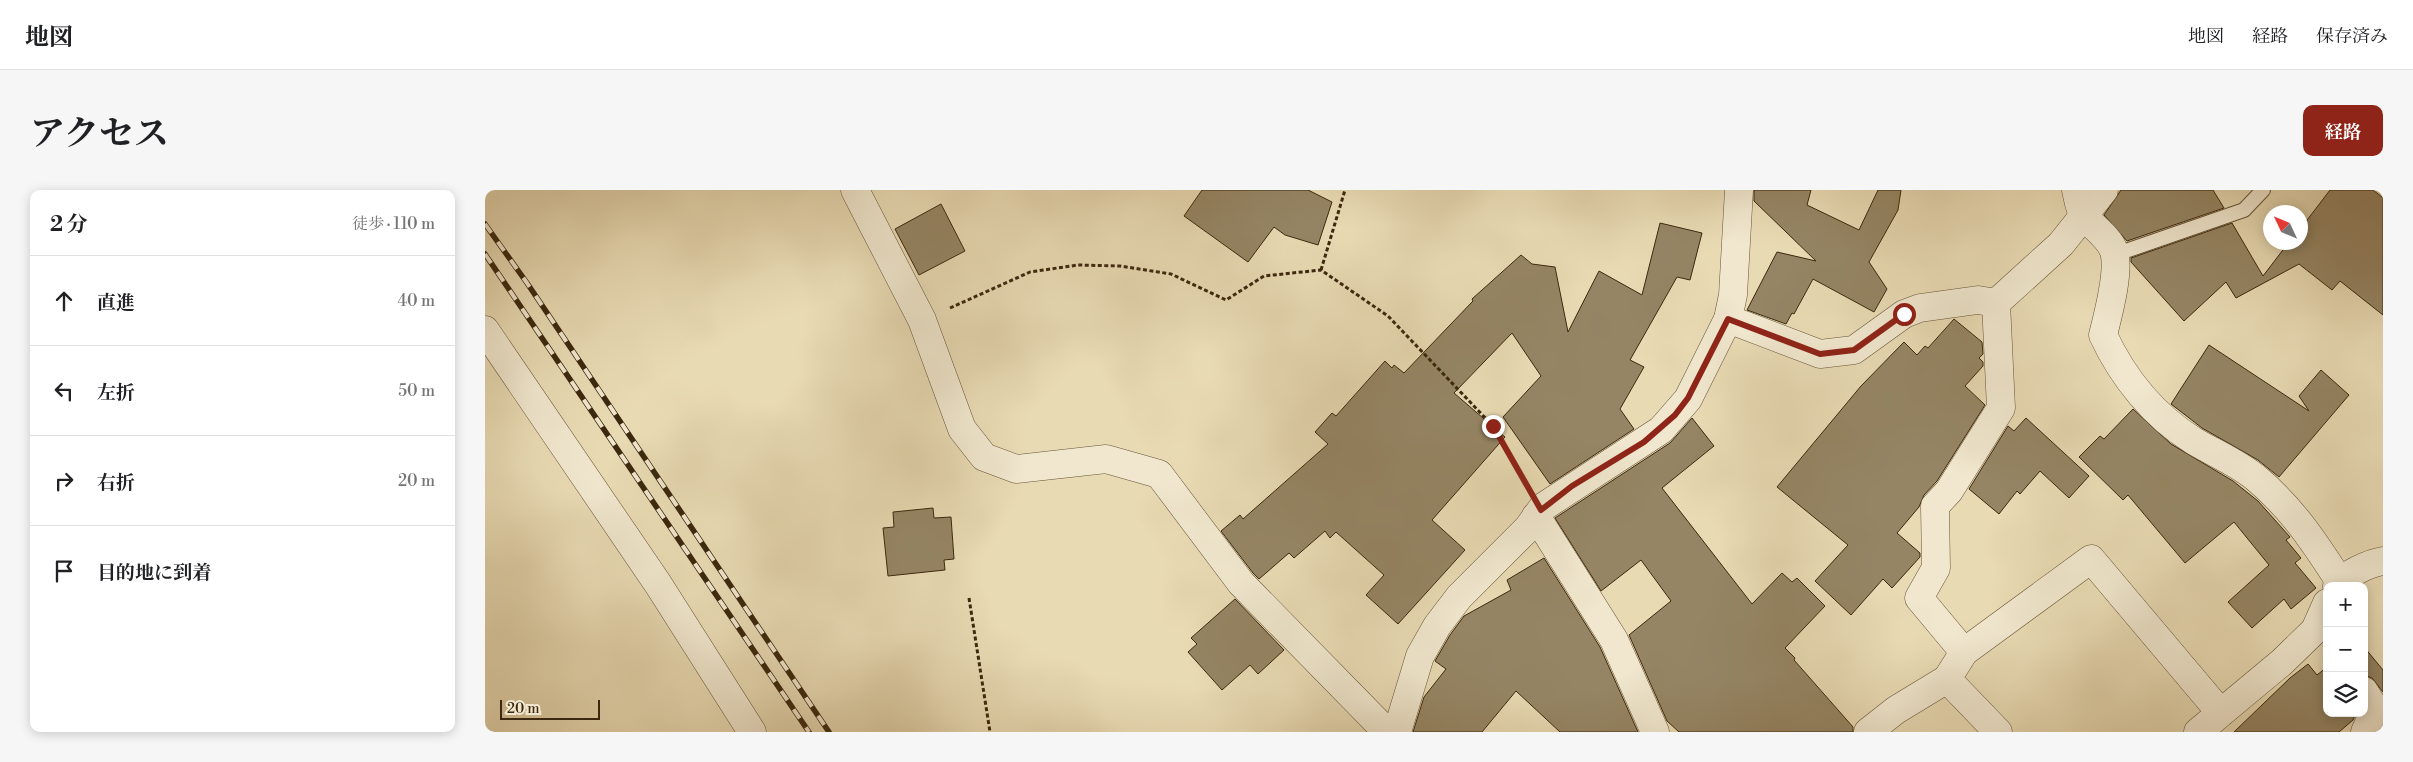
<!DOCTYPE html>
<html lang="ja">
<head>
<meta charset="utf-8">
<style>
  body { margin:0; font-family:"Libre Bodoni","Noto Serif JP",serif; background:#f6f6f6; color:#202124 }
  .controls { position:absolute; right:15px; bottom:15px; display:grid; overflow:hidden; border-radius:10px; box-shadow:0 2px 12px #0003 }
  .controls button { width:45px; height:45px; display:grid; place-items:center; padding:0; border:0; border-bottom:1px solid #e0e0e0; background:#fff; color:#202124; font:25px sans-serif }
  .compass { position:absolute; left:1778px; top:15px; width:45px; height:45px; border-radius:50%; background:#fff; box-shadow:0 2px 12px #0003; rotate:314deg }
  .scale { position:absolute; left:15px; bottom:12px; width:100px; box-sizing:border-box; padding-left:5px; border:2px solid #3c280e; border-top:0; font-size:14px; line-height:18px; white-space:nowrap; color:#3c280e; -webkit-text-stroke:4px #f0e7ce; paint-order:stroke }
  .stop { position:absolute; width:15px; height:15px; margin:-11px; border:4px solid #8f2418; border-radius:50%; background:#fff }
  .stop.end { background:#8f2418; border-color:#fff; box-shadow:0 1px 5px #0008 }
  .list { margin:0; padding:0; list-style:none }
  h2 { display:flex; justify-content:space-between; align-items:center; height:65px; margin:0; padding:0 20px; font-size:21px }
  h2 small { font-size:16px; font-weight:400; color:#757577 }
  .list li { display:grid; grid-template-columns:32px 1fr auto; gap:15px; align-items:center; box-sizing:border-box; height:90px; padding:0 20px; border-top:1px solid #e0e0e0 }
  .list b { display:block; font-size:19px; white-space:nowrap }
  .list em { font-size:16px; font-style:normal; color:#757577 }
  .icon { flex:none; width:28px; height:28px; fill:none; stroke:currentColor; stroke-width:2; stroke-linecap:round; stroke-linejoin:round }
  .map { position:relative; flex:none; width:1898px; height:542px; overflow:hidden; border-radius:10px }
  header { display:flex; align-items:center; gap:30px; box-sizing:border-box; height:70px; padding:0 25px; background:#fff; border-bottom:1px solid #e0e0e0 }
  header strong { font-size:24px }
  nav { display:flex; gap:28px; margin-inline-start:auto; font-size:18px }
  .intro { display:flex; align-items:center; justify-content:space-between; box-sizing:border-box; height:120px; padding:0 30px }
  h1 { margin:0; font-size:35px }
  .button { padding:12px 22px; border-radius:10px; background:#8f2418; color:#fff; font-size:18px; font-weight:700 }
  main { display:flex; gap:30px; padding:0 30px }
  aside { flex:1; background:#fff; border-radius:10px; box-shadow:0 2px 12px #0003 }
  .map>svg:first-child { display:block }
  .building { fill:#958564; stroke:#3c280e }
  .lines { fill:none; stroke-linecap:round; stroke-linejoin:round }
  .lane-casing { stroke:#675437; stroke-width:16 }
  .street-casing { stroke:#675437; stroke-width:29 }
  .path { stroke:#3c280e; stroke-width:3; stroke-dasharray:4 2.5; stroke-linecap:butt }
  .lane { stroke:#f0e7ce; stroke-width:14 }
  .street { stroke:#f0e7ce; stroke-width:28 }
  .rail-casing { stroke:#3c280e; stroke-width:5.5 }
  .rail { stroke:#f0e7ce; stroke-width:4; stroke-dasharray:11; stroke-linecap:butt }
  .route { stroke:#8f2418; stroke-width:6 }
</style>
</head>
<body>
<header>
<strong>地図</strong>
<nav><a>地図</a><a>経路</a><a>保存済み</a></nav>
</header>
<div class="intro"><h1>アクセス</h1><a class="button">経路</a></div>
<main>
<aside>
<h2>2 分<small>徒歩 · 110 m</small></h2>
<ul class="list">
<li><svg class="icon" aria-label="ahead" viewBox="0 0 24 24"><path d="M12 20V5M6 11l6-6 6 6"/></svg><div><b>直進</b></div><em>40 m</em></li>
<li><svg class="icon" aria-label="left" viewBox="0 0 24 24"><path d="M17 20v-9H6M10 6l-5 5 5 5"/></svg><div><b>左折</b></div><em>50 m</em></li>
<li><svg class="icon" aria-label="right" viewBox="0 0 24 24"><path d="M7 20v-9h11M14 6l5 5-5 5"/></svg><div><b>右折</b></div><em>20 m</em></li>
<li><svg class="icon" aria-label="arrive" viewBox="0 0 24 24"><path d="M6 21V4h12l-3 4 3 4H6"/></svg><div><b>目的地に到着</b></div></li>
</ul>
</aside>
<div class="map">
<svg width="1898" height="542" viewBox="0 0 1898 542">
  <rect width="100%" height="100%" fill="#e8dab3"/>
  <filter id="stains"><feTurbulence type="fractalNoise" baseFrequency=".004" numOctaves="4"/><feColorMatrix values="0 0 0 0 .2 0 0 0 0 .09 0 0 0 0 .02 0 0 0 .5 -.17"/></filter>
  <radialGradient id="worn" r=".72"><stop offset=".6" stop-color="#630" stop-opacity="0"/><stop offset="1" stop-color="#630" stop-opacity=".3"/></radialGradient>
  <g class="building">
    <path d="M717,0H823L847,12L833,55L800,45L789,37L763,72L699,26Z"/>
    <path d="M1269,0H1326L1322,15L1374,40L1393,0H1416L1413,20L1384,72L1402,99L1389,122L1328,89L1309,124L1307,123L1301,134L1262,120L1292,62L1331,71L1269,11Z"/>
    <path d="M1636,0H1728L1739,18L1642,51L1619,25Z"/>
    <path d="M1845,0H1888L1898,8V125L1855,91L1847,100L1814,74L1751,108L1741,92L1699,131L1646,72V68L1747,33L1778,86L1804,52H1816V38Z"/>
    <path d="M456,14L480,61L434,85L410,39Z"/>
    <path d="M1175,33L1217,43L1205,90L1192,87L1145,170L1159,177L1135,219L1149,239L1065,294L1018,227L1056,186L1027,143L969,203L1020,247L947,330L980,360L913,434L881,405L899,385L851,342L845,348L840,341L809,368L804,363L774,389L768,383L736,341L755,325L758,329L843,254L830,242L847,223L851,226L900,171L907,178L909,175L919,183L988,111L987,109L1036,65L1047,74L1070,77L1083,142L1114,81L1157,105Z"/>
    <path d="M1469,129L1497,152L1498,164L1494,168L1498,172V176L1480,196L1500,215L1452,291L1439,305L1434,317L1412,343L1435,363V367L1407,398L1398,389L1366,425L1330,391L1363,355L1292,297L1376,196L1419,152L1432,165L1440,156L1443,158Z"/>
    <path d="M1724,155L1824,221L1814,206L1836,180L1864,205L1794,287L1773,270L1717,238L1686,214Z"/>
    <path d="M1648,219L1686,254L1748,291L1773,311L1805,347L1801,350L1816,368L1810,373L1831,398L1806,419L1799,409L1767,438L1743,412L1784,375L1749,332L1700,373L1643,305L1638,310L1594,267L1615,246L1619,249Z"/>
    <path d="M1207,228L1229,256L1177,298L1267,414L1297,383L1307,392L1312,388L1340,416L1300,458L1310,468L1309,470L1368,537V542H1194L1182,531L1144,445L1186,411L1156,370L1116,401L1070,328L1185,253Z"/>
    <path d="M1541,228L1604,286L1584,308L1555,281L1535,304L1532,301L1514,324L1484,299L1523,236L1529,241Z"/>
    <path d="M448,318L449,328L466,327L469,369L459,370L460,380L403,386L398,338L409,337L408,322Z"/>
    <path d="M1059,368L1115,457L1153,542H1075L1031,501L997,542H928L939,507L961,479L950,471L965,445L979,426L1026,400L1022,390Z"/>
    <path d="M750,409L799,460L773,484L765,475L737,500L703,462L712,454L706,448Z"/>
    <path d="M1879,457L1898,480V502L1887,488L1879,485Z"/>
    <path d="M1823,474L1832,485L1842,477V523H1871L1868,530L1854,542H1749L1805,488Z"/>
  </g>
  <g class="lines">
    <defs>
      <path id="lane" d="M1629,65L1759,20L1778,0"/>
      <g id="street">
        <path d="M370,0L437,130L477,239L499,267L531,279L621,269L674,284L756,393L902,542"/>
        <path d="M1591,0C1593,8 1594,19 1599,26C1608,37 1624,47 1629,61C1635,81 1623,125 1618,145C1638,188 1669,226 1709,251C1729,263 1753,273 1771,288C1807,318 1830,353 1855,392"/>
        <path d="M1243,129L1335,164L1369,160L1419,124L1435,118L1493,110L1511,113L1576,54L1619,0"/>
        <path d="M0,140L173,394L267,542"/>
        <path d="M1051,326L1129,450L1170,542"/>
        <path d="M1852,396C1860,384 1885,373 1898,371"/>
        <path d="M1479,462L1434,408L1451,378L1450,316L1464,301L1516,218L1511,113"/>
        <path d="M1879,501L1890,519L1880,542"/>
        <path d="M912,542L935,466L952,436L974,407L1043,338L1058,317L1176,240L1203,209L1243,129L1248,105L1254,0"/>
        <path d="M1383,542L1411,520L1462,489"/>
        <path d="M1513,542L1462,489L1479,462L1606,369L1735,522"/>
        <path d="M1713,542L1797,472L1830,440L1842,413"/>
      </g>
    </defs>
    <use href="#lane" class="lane-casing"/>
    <use href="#street" class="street-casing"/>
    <g class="path">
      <path d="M836,80L860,0"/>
      <path d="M465,118L545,82L593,75L635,76L686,84L741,110L779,86L836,80L903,126L1008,236L1040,291"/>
      <path d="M484,408L505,542"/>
    </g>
    <use href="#lane" class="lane"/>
    <use href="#street" class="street"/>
    <defs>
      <g id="rail">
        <path d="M0,34L42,93L344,542"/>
        <path d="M0,64L324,542"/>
      </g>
    </defs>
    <use href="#rail" class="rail-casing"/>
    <use href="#rail" class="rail"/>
  </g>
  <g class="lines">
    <path class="route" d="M1008,236L1056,320L1087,296L1159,252L1190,225L1203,208L1243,129L1335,164L1369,160L1419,124"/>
  </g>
  <rect width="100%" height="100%" filter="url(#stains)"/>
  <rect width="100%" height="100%" fill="url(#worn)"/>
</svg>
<div class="controls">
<button>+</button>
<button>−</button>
<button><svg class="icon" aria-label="layers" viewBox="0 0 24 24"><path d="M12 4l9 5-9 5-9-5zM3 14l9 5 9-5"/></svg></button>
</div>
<svg class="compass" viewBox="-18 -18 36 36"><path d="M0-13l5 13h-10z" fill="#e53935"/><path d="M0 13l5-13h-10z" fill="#757577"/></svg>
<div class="scale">20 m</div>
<div class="stop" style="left:1419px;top:124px"></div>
<div class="stop end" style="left:1008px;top:236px"></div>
</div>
</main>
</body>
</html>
